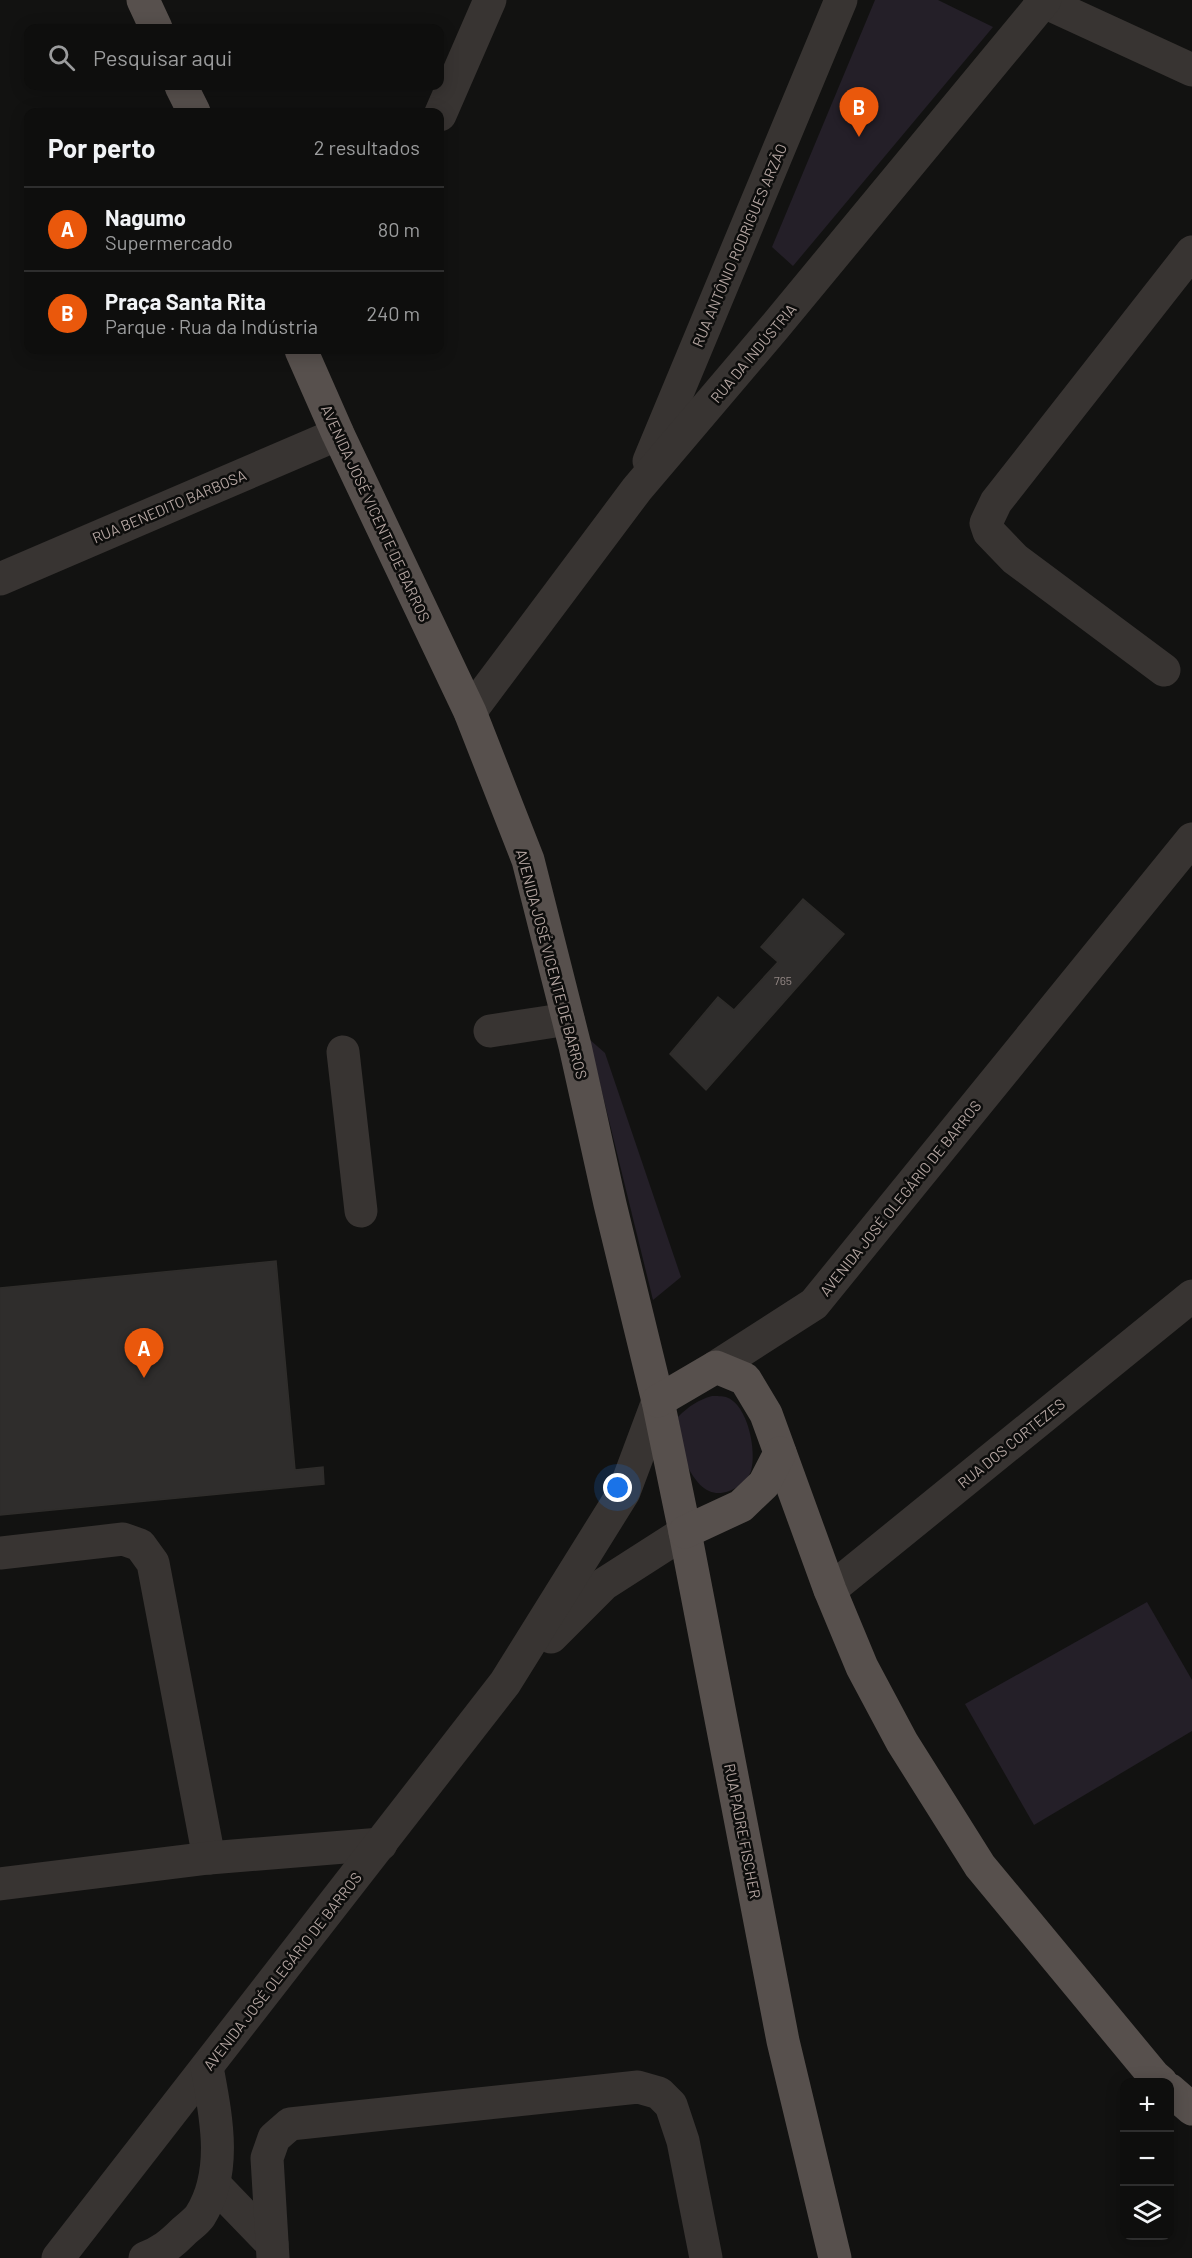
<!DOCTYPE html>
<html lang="pt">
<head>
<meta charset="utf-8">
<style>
  body { margin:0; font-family:Barlow,sans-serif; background:#171716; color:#f1f3f6 }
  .controls { position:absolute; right:18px; bottom:18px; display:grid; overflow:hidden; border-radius:12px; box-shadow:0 3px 15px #0003 }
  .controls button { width:54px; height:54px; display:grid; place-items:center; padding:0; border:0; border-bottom:2px solid #2e2e2e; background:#0e0e0d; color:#f1f3f6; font:30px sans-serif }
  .you { position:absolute; left:618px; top:1488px; width:21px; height:21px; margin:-15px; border:4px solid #fff; border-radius:50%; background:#1a73e8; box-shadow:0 0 0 9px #1a73e833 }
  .badge { display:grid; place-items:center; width:39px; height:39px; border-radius:50%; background:#ea580c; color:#fff; font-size:20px; font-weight:700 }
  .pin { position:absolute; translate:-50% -50px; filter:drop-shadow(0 2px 3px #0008) }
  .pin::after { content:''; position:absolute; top:32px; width:21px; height:18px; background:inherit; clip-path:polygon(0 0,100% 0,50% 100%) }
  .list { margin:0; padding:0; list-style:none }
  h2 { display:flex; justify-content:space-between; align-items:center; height:78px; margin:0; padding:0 24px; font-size:26px }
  h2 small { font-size:20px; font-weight:400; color:#9b9c9d }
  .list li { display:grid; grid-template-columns:39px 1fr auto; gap:18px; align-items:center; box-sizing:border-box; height:84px; padding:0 24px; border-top:2px solid #2e2e2e }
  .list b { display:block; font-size:22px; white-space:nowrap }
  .list p { margin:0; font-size:20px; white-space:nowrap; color:#9b9c9d }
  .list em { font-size:20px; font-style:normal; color:#9b9c9d }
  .icon { flex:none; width:33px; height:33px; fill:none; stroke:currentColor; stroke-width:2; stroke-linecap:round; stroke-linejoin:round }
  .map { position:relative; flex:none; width:1192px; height:2258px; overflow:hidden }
  .search { position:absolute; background:#0e0e0d; box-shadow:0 3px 15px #0003; left:24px; top:24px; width:420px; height:66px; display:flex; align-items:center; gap:15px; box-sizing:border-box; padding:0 21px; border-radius:12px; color:#9b9c9d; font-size:22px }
  .panel { position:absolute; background:#0e0e0d; box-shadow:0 3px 15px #0003; left:24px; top:108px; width:420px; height:246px; border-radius:12px }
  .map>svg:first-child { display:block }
  .green { fill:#241f28 }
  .building { fill:#2f2d2c; stroke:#2f2d2b; stroke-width:1.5 }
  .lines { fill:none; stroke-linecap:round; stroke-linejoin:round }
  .minor { stroke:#383432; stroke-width:33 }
  .major { stroke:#57504d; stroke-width:33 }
  .labels { text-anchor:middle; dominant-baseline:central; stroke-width:5; stroke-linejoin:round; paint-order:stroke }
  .number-label { font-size:12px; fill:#938784 }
  .street-label { font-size:15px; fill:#b4a5a1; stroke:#0d0d0c }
</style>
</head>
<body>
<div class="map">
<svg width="1192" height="2258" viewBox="0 0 1192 2258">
  <rect width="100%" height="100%" fill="#121211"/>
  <g class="green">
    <path d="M875,0H938L993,27L793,266L772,247Z"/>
    <path d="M589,1039L605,1053L681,1277L653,1300Z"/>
    <path d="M712,1396C716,1396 723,1396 726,1397C748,1404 757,1452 751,1471C745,1486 724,1498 709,1491C701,1488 694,1478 690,1471C683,1458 681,1432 678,1417C689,1406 698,1400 712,1396Z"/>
    <path d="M1147,1602L1192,1680V1731L1034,1825L965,1704Z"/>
  </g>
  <g class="building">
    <path d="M803,899L844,934L706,1090L670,1054L718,997L734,1010L778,962L761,947Z"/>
    <path d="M276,1261L295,1470L323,1467L324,1484L0,1515V1288Z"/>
  </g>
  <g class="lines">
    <g class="minor">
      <path d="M1040,0L1192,70"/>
      <path d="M440,115L490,0"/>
      <path d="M649,461L841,0"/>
      <path d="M0,579L338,434"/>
      <path d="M1164,670L1015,559L989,532L986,523L996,502L1192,252"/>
      <path d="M470,712L637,489L773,329L1045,0"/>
      <path d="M490,1031L568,1019"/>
      <path d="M343,1052L361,1211"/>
      <path d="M716,1367L814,1304L1192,839"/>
      <path d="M0,1553L123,1539L140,1545L153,1563L209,1858"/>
      <path d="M830,1590L1192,1296"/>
      <path d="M551,1637L604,1584L685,1532"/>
      <path d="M0,1884L209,1858L381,1844"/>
      <path d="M214,2184L272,2244"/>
      <path d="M58,2258L505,1683L624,1492L658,1401"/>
      <path d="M145,2258C161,2252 171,2244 183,2232C188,2227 196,2222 200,2216C228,2172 216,2116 207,2067"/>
      <path d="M273,2258L267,2158L274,2138L290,2124L638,2087L659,2093L671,2105L683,2141L706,2258"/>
    </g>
    <g class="major">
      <path d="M143,0L156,28"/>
      <path d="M181,86L194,112"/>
      <path d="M301,350L338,434L470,712L528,860L575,1046L610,1204L658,1401L685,1532L783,2041L835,2258"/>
      <path d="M658,1401L716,1367L745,1379L766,1414L830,1590L862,1667L902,1742L980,1866L1154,2076L1161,2082"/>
      <path d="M685,1532L741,1506L764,1484L780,1453"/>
      <path d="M1170,2090L1192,2109"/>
    </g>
  </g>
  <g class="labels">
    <g class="number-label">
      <text x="783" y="980">765</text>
    </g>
    <g class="street-label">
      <text transform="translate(739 245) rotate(-67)">RUA ANTÔNIO RODRIGUES ARZÃO</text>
      <text transform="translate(753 353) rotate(-50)">RUA DA INDÚSTRIA</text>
      <text transform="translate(169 506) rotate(-23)">RUA BENEDITO BARBOSA</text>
      <text transform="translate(376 513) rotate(65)">AVENIDA JOSÉ VICENTE DE BARROS</text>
      <text transform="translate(552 964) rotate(75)">AVENIDA JOSÉ VICENTE DE BARROS</text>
      <text transform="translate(900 1198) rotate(-51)">AVENIDA JOSÉ OLEGÁRIO DE BARROS</text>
      <text transform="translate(1011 1443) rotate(-39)">RUA DOS CORTEZES</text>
      <text transform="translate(743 1831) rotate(79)">RUA PADRE FISCHER</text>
      <text transform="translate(282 1971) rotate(-52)">AVENIDA JOSÉ OLEGÁRIO DE BARROS</text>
    </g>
  </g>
</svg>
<div class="controls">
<button>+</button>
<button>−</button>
<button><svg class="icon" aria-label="layers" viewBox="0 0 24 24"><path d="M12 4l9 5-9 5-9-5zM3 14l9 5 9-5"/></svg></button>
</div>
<div class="you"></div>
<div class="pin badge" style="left:144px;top:1378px">A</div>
<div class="pin badge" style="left:859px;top:137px">B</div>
<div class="search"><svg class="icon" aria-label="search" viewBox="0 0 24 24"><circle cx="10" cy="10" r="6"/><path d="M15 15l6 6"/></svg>Pesquisar aqui</div>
<section class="panel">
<h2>Por perto<small>2 resultados</small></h2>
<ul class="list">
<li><span class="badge">A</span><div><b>Nagumo</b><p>Supermercado</p></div><em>80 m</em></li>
<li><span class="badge">B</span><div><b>Praça Santa Rita</b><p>Parque · Rua da Indústria</p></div><em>240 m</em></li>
</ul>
</section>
</div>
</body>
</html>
